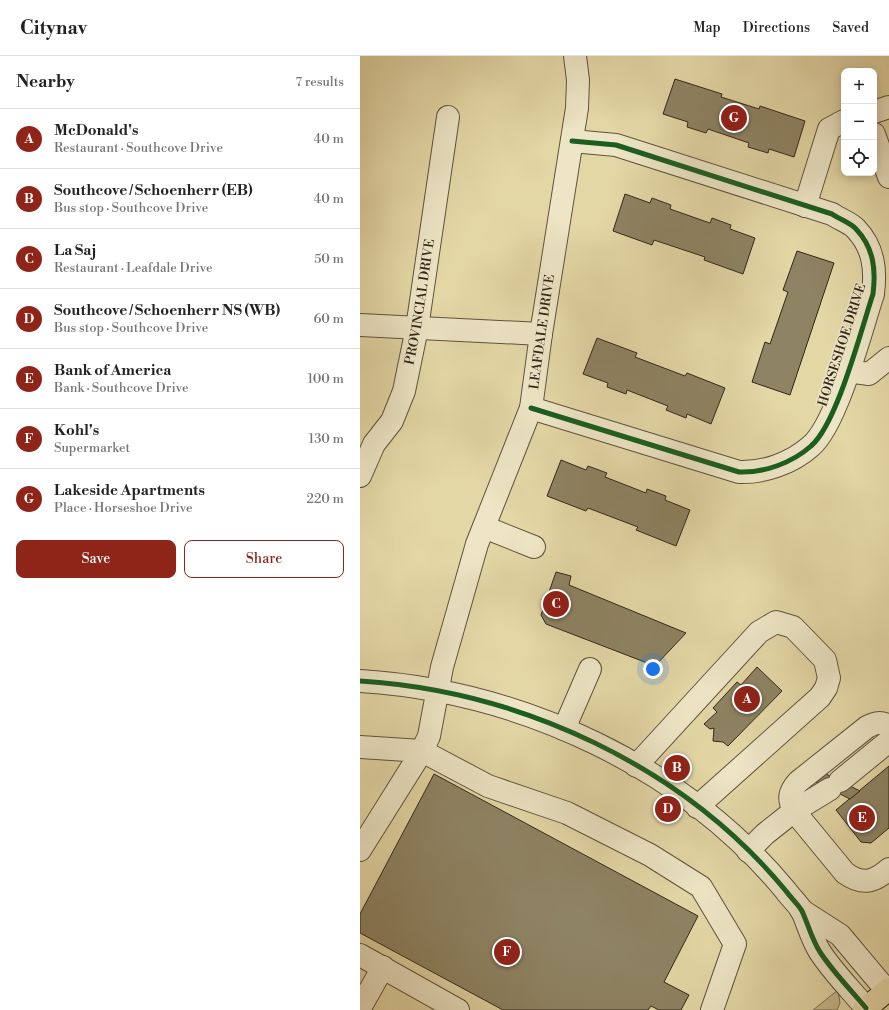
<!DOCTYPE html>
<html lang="en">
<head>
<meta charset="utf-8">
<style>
  body { margin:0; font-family:"Libre Bodoni",serif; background:#f6f6f6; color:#222 }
  .controls { position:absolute; right:12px; top:12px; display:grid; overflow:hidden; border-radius:8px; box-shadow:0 2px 10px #0003 }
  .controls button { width:36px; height:36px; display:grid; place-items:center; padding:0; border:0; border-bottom:1px solid #e0e0e0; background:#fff; color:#222; font:20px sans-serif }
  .you { position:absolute; left:293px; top:613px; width:14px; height:14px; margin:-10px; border:3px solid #fff; border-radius:50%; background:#1a73e8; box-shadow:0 0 0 6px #1a73e833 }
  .badge { display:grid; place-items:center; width:26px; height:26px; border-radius:50%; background:#8f2418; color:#fff; font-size:13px; font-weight:700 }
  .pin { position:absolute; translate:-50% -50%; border:2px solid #fff; box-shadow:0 1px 4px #0006 }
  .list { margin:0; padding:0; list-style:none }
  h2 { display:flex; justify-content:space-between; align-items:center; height:52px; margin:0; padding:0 16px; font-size:17px }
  h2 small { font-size:13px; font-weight:400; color:#767676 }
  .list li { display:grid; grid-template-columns:26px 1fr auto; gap:12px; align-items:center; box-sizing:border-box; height:60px; padding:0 16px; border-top:1px solid #e0e0e0 }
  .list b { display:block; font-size:15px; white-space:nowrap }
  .list p { margin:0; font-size:13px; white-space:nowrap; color:#767676 }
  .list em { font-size:13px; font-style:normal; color:#767676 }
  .actions { display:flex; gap:8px; padding:12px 16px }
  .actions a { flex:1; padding:9px 0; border:1px solid #8f2418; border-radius:8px; text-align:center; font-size:14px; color:#8f2418 }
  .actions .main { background:#8f2418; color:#fff }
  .icon { flex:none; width:22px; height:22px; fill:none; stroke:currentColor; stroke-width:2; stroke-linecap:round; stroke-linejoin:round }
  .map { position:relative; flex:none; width:529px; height:954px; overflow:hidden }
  header { display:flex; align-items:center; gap:24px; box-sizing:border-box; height:56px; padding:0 20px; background:#fff; border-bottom:1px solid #e0e0e0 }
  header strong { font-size:19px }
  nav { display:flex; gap:22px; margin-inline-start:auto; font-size:14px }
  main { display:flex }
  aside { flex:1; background:#fff }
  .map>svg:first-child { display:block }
  .green { fill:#c6b98e; stroke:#7c7054 }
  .building { fill:#8e8363; stroke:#31271a }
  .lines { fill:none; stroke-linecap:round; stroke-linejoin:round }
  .minor-casing { stroke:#5e533d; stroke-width:24 }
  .major-casing { stroke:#31271a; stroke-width:24 }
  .minor { stroke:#ede5c5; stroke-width:22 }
  .major { stroke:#e4d7a6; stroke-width:22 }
  .cycleway-casing { stroke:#ede5c5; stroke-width:8 }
  .cycleway { stroke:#1b5e20; stroke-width:5 }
  .labels { text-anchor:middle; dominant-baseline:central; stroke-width:3; stroke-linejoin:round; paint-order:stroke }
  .street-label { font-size:13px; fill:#31271a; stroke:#ede5c5 }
</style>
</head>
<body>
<header>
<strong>Citynav</strong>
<nav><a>Map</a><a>Directions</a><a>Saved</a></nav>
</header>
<main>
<aside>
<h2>Nearby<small>7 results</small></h2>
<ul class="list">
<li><span class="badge">A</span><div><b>McDonald's</b><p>Restaurant · Southcove Drive</p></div><em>40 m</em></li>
<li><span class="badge">B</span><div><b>Southcove / Schoenherr (EB)</b><p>Bus stop · Southcove Drive</p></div><em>40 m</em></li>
<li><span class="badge">C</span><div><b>La Saj</b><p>Restaurant · Leafdale Drive</p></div><em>50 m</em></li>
<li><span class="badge">D</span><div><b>Southcove / Schoenherr NS (WB)</b><p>Bus stop · Southcove Drive</p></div><em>60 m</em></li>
<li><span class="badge">E</span><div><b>Bank of America</b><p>Bank · Southcove Drive</p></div><em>100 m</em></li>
<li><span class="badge">F</span><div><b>Kohl's</b><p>Supermarket</p></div><em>130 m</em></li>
<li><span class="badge">G</span><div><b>Lakeside Apartments</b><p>Place · Horseshoe Drive</p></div><em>220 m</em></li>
</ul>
<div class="actions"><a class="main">Save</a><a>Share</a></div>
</aside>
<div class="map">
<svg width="529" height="954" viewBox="0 0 529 954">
  <rect width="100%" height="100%" fill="#e4d7a6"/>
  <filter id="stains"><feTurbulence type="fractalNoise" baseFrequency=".005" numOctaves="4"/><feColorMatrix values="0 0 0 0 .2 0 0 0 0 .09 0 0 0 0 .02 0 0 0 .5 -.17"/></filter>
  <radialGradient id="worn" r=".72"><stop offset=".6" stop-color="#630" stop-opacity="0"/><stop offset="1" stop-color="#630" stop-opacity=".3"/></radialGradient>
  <path class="green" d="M478,934L480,947L477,954H453Z"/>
  <g class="building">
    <path d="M315,23L362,38L361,41L399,53L400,50L445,65L434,101L409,93L408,97L388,91L389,87L348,73L346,77L327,71L328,66L303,58Z"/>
    <path d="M265,138L290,147L292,142L311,149L310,153L350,167L352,162L371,169L370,173L395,182L383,218L344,204L345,201L294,184L292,189L253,175Z"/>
    <path d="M437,195L474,207L430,339L392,326L405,286L410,288L428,236L423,234Z"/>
    <path d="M237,282L277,297L275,301L325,320L327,317L365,332L351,368L327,358L326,362L306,354L308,350L267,334L266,338L247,331L248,327L223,318Z"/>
    <path d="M201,404L226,414L228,410L247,417L245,421L286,437L287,433L306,440L305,444L330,454L316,490L276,474L278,471L228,452L226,455L187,440Z"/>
    <path d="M196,516L211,520L209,529L326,577L295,610L186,568L181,559Z"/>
    <path d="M397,611L422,635L368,690L363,686L353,685L354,672L350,673L344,668L357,656L353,652L377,626L381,629Z"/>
    <path d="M529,710V772L511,787L501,786L476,754Z"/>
    <path d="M74,718L338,860L304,926L329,939L321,954H299L291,950L288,954H143L0,877V858Z"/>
    <path d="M466,718L500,735L490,743L456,726Z"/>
  </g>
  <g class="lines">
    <defs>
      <g id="minor">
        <path d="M215,0L218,24L217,52L181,278L171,352L117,488L82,611L69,680L62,695L128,730L207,757L290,799L341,831L375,888L352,954"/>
        <path d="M514,56L529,51"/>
        <path d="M514,78L529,121"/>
        <path d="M445,150L469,73L484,65"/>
        <path d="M0,269L181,278"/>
        <path d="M487,315L509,318L529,302"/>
        <path d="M171,352L379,416C404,417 432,407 451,390C477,368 501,274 513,238C516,214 514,192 496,173C491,167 479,163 472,158L256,89L212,85"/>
        <path id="s1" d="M0,420L14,388L32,365L44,335L57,272L88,61"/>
        <path d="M124,471L174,491"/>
        <path d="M0,625C161,635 323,710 426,835C431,842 438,848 442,855C448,868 452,884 460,896C473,916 491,934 506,952"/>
        <path d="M529,670C521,665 515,667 507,671L438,726C429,736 428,743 434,755L485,817C502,829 513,827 529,813"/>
        <path d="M204,673L230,613"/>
        <path d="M0,691L62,695L0,794"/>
        <path d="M276,710L399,576L416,566L433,571L465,604L469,622L466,632L460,641L337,751"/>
        <path d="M480,725L529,685"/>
        <path d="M388,795L405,778L434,755L470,733"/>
        <path d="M441,854L480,879L527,935"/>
        <path d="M0,899L98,954"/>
        <path d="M0,952L23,911"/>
      </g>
      <path id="major" d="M504,954L529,933"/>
    </defs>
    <use href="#minor" class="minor-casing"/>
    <use href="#major" class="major-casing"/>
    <use href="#minor" class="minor"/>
    <use href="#major" class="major"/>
    <defs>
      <g id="cycleway">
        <path d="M171,352L379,416C404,417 432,407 451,390C477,368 501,274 513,238C516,214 514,192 496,173C491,167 479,163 472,158L256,89L212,85"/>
        <path d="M0,625C161,635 323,710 426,835C431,842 438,848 442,855C448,868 452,884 460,896C473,916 491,934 506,952"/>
      </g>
    </defs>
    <use href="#cycleway" class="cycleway-casing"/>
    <use href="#cycleway" class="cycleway"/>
  </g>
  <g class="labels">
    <g class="street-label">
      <text stroke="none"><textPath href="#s1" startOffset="187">PROVINCIAL DRIVE</textPath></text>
      <text transform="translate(182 276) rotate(-82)">LEAFDALE DRIVE</text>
      <text transform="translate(482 289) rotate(-72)">HORSESHOE DRIVE</text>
    </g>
  </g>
  <rect width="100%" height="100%" filter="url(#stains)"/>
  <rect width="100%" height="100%" fill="url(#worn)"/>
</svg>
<div class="controls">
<button>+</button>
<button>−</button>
<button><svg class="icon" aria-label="locate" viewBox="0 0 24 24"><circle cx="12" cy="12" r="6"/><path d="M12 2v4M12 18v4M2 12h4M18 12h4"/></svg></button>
</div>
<div class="you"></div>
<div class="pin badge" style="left:387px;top:643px">A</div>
<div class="pin badge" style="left:317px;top:712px">B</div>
<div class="pin badge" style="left:196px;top:548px">C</div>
<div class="pin badge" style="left:308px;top:753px">D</div>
<div class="pin badge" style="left:502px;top:762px">E</div>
<div class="pin badge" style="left:147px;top:896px">F</div>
<div class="pin badge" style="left:374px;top:62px">G</div>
</div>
</main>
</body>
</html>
